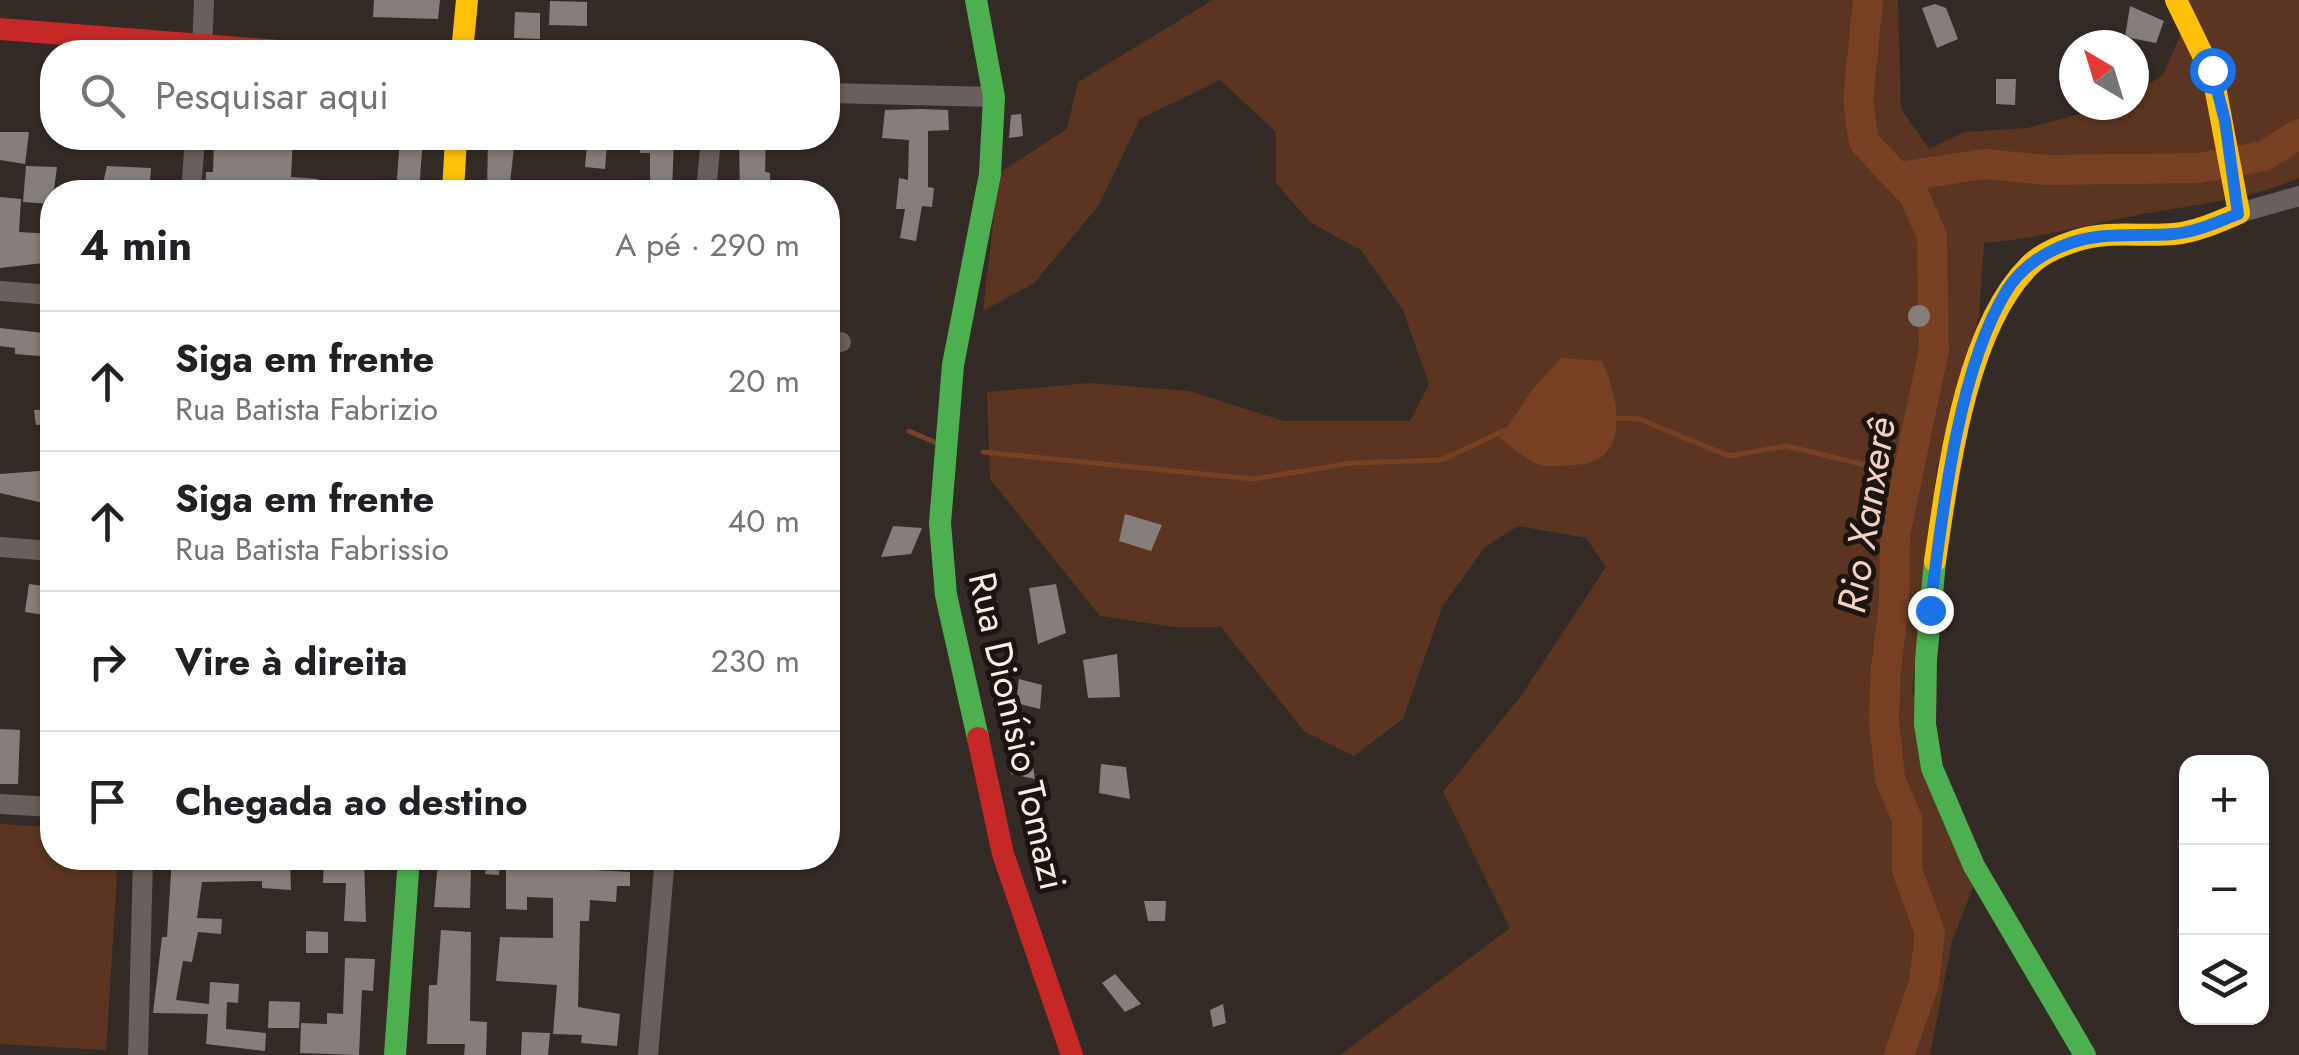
<!DOCTYPE html>
<html lang="pt">
<head>
<meta charset="utf-8">
<style>
  body { margin:0; font-family:Jost,sans-serif; background:#f6f6f6; color:#202124 }
  .controls { position:absolute; right:30px; bottom:30px; display:grid; overflow:hidden; border-radius:20px; box-shadow:0 2px 8px #0004 }
  .controls button { width:90px; height:90px; display:grid; place-items:center; padding:0; border:0; border-bottom:2px solid #e0e0e0; background:#fff; color:#202124; font:50px sans-serif }
  .compass { position:absolute; left:2059px; top:30px; width:90px; height:90px; border-radius:50%; background:#fff; box-shadow:0 2px 8px #0004; rotate:322deg }
  .stop { position:absolute; width:30px; height:30px; margin:-22px; border:8px solid #1a73e8; border-radius:50%; background:#fff }
  .stop.end { background:#1a73e8; border-color:#fff; box-shadow:0 2px 10px #0008 }
  .list { margin:0; padding:0; list-style:none }
  h2 { display:flex; justify-content:space-between; align-items:center; height:130px; margin:0; padding:0 40px; font-size:42px }
  h2 small { font-size:32px; font-weight:400; color:#757577 }
  .list li { display:grid; grid-template-columns:65px 1fr auto; gap:30px; align-items:center; box-sizing:border-box; height:140px; padding:0 40px; border-top:2px solid #e0e0e0 }
  .list b { display:block; font-size:38px; white-space:nowrap }
  .list p { margin:0; font-size:32px; white-space:nowrap; color:#757577 }
  .list em { font-size:32px; font-style:normal; color:#757577 }
  .icon { flex:none; width:55px; height:55px; fill:none; stroke:currentColor; stroke-width:2; stroke-linecap:round; stroke-linejoin:round }
  .map { position:relative; flex:none; width:2299px; height:1055px; overflow:hidden }
  .search { position:absolute; background:#fff; box-shadow:0 2px 8px #0004; left:40px; top:40px; width:800px; height:110px; display:flex; align-items:center; gap:25px; box-sizing:border-box; padding:0 35px; border-radius:40px; color:#757577; font-size:38px }
  .panel { position:absolute; background:#fff; box-shadow:0 2px 8px #0004; left:40px; top:180px; width:800px; height:690px; border-radius:40px }
  .map>svg:first-child { display:block }
  .green { fill:#5b3521 }
  .water { fill:#784123 }
  .lines { fill:none; stroke-linecap:round; stroke-linejoin:round }
  .stream { stroke:#784123; stroke-width:5 }
  .river { stroke:#784123; stroke-width:30 }
  .building { fill:#867e7a }
  .street { stroke:#67605c; stroke-width:20 }
  .fast { stroke:#4caf50; stroke-width:22 }
  .slow { stroke:#ffc107; stroke-width:22 }
  .jam { stroke:#c62828; stroke-width:22 }
  .route { stroke:#1a73e8; stroke-width:12 }
  .labels { text-anchor:middle; dominant-baseline:central; stroke-width:10; stroke-linejoin:round; paint-order:stroke }
  .street-label { font-size:38px; fill:#f9eee8; stroke:#1c1410 }
  .water-label { font-size:40px; font-style:italic; fill:#f6d0be; stroke:#1c1410 }
</style>
</head>
<body>
<div class="map">
<svg width="2299" height="1055" viewBox="0 0 2299 1055">
  <rect width="100%" height="100%" fill="#342b27"/>
  <g class="green">
    <path d="M1213,0H1898L1901,109L1929,149L1964,132L2027,128L2114,105H2134V93L2163,75L2191,10L2184,0H2299V178C2239,204 2175,206 2112,220C2069,230 2029,239 1984,243L1979,316L1937,467L1912,691L1975,882L1952,941L1930,1055H1340L1510,928L1443,792L1521,696L1606,567L1586,538L1518,526L1485,547L1443,605L1403,719L1354,756L1305,732L1221,627H1174L1100,616L990,479L987,392L1090,383L1189,391L1284,421H1410L1429,384L1403,310L1361,250L1311,223L1276,183V132L1220,80L1140,119L1099,205L1034,283L983,311L999,173L1067,129L1078,82Z"/>
    <path d="M0,824L52,827V858H118L106,1050L0,1044Z"/>
  </g>
  <path class="water" d="M1561,358L1602,361C1619,398 1633,465 1572,465C1563,465 1549,467 1540,465C1527,461 1511,446 1500,438L1533,389Z"/>
  <g class="lines">
    <g class="stream">
      <path d="M1613,418L1639,419L1729,456L1786,446L1908,475"/>
      <path d="M909,431L934,442"/>
      <path d="M983,452L1253,479L1352,463L1441,460L1510,428"/>
    </g>
    <g class="river">
      <path d="M1868,0L1858,100L1864,142L1914,195L1932,236L1934,349L1895,535L1894,605L1886,668L1884,720L1890,779L1907,819V870L1930,933L1924,983L1899,1055"/>
      <path d="M1899,177L1984,164L2047,170L2199,168L2264,156L2299,134"/>
    </g>
  </g>
  <g class="building">
    <path d="M374,0H440L438,19L373,17Z"/>
    <path d="M550,1L587,2V26L549,25Z"/>
    <path d="M1935,4L1946,8L1958,39L1937,48L1922,8Z"/>
    <path d="M2130,6L2164,21L2156,43L2125,37Z"/>
    <path d="M515,12L540,13V39L514,38Z"/>
    <path d="M1996,79H2016L2015,105L1996,104Z"/>
    <path d="M921,109L948,110L949,130L928,131V187L934,188L932,207L922,206L916,241L900,238L905,209H896L899,178L908,180L909,140L882,138L885,110Z"/>
    <path d="M1021,114L1023,136L1009,138L1011,115Z"/>
    <path d="M0,132H29L25,164L0,160Z"/>
    <path d="M214,138H293L291,177L318,179L317,192H205L206,172H213Z"/>
    <path d="M400,138H423L419,192H396Z"/>
    <path d="M488,138H515L509,192H487Z"/>
    <path d="M641,138H674L672,192H650V153H640Z"/>
    <path d="M747,138H766L765,172L770,173V192H740L739,142H747Z"/>
    <path d="M587,143L607,144L605,169L585,167Z"/>
    <path d="M26,166L57,167L52,204L23,202Z"/>
    <path d="M107,166L151,168L149,192H101Z"/>
    <path d="M0,197L21,199L19,232L52,234V262L0,268Z"/>
    <circle cx="1919" cy="316" r="11"/>
    <path d="M0,328L52,334V357L15,354V348L0,346Z"/>
    <path d="M52,409V424L36,425L34,410Z"/>
    <path d="M52,470V505L0,493V474Z"/>
    <path d="M1125,514L1162,525L1151,551L1119,541Z"/>
    <path d="M893,526L922,528L911,554L881,557Z"/>
    <path d="M29,584L52,587V616L25,612Z"/>
    <path d="M1056,584L1066,633L1038,644L1029,588Z"/>
    <path d="M1117,654L1120,697L1088,698L1083,660Z"/>
    <path d="M1019,679L1042,685L1040,709L1016,703Z"/>
    <path d="M0,729L20,730L18,784H0Z"/>
    <path d="M1031,753L1035,779L1011,774L1009,756Z"/>
    <path d="M1101,764L1126,767L1130,799L1099,793Z"/>
    <path d="M172,858H290L291,890L262,888V881L202,882L197,918L222,919L221,934L198,932L192,962L183,961L176,1000L209,1004L210,982L239,984L238,1003L227,1002L226,1029L266,1033L265,1051L206,1044L208,1014L153,1013L162,937H167Z"/>
    <path d="M487,858L500,859L499,875L485,874Z"/>
    <path d="M324,859H364L366,922L344,921L346,883H323Z"/>
    <path d="M438,862L471,865L470,908L434,907Z"/>
    <path d="M506,865L630,872V886H617L616,902L590,900L589,921H580L578,1007L620,1014L617,1046L581,1043L582,1035L553,1034L557,985L496,981L500,937L553,938V898L527,897V910L506,909Z"/>
    <path d="M1144,901H1166L1165,921H1148Z"/>
    <path d="M441,930L471,932L470,1021L487,1022L486,1055H464L465,1044H427L429,985H437Z"/>
    <path d="M306,931L328,932V953H306Z"/>
    <path d="M345,958L375,959L373,991L362,990L359,1055L300,1053L301,1023L327,1024V1013L343,1014Z"/>
    <path d="M1115,974L1141,1004L1125,1012L1102,983Z"/>
    <path d="M269,1001L300,1002L299,1028H268Z"/>
    <path d="M1223,1004L1226,1023L1213,1027L1210,1010Z"/>
    <path d="M522,1032L550,1033L548,1055H521Z"/>
  </g>
  <g class="lines">
    <g class="street">
      <path d="M202,52L204,0"/>
      <path d="M828,93L994,97"/>
      <path d="M191,192L195,138"/>
      <path d="M706,192L711,138"/>
      <path d="M2239,213L2299,196"/>
      <path d="M0,291L52,295"/>
      <path d="M828,341L841,342"/>
      <path d="M0,547L52,551"/>
      <path d="M0,804L52,807"/>
      <path d="M138,1055L143,858"/>
      <path d="M648,1055L665,858"/>
    </g>
    <g class="fast">
      <path d="M976,0L994,97L990,174L953,365L940,523L946,595L978,738"/>
      <path d="M1935,561L1926,660L1925,724L1932,768L1974,866L2085,1055"/>
      <path d="M395,1055L409,858"/>
    </g>
    <g class="slow">
      <path d="M462,52L467,0"/>
      <path d="M453,192L456,138"/>
      <path d="M1935,561C1948,474 1965,330 2029,266C2040,254 2060,246 2075,241C2109,230 2140,237 2174,234C2196,232 2218,222 2239,213L2213,76L2176,0"/>
    </g>
    <g class="jam">
      <path d="M0,29L292,52"/>
      <path d="M978,738L1003,854L1072,1055"/>
    </g>
  </g>
  <g class="lines">
    <path class="route" d="M1930,610C1942,516 1957,371 2007,290C2019,271 2039,256 2060,247C2099,230 2133,237 2173,234C2197,232 2217,222 2238,214L2225,121L2212,70"/>
  </g>
  <g class="labels">
    <g class="street-label">
      <text transform="translate(1018 731) rotate(77)">Rua Dionísio Tomazi</text>
    </g>
    <g class="water-label">
      <text transform="translate(1866 515) rotate(-81)">Rio Xanxerê</text>
    </g>
  </g>
</svg>
<div class="controls">
<button>+</button>
<button>−</button>
<button><svg class="icon" aria-label="layers" viewBox="0 0 24 24"><path d="M12 4l9 5-9 5-9-5zM3 14l9 5 9-5"/></svg></button>
</div>
<svg class="compass" viewBox="-18 -18 36 36"><path d="M0-13l5 13h-10z" fill="#e53935"/><path d="M0 13l5-13h-10z" fill="#757577"/></svg>
<div class="stop" style="left:2212px;top:70px"></div>
<div class="stop end" style="left:1930px;top:610px"></div>
<div class="search"><svg class="icon" aria-label="search" viewBox="0 0 24 24"><circle cx="10" cy="10" r="6"/><path d="M15 15l6 6"/></svg>Pesquisar aqui</div>
<section class="panel">
<h2>4 min<small>A pé · 290 m</small></h2>
<ul class="list">
<li><svg class="icon" aria-label="ahead" viewBox="0 0 24 24"><path d="M12 20V5M6 11l6-6 6 6"/></svg><div><b>Siga em frente</b><p>Rua Batista Fabrizio</p></div><em>20 m</em></li>
<li><svg class="icon" aria-label="ahead" viewBox="0 0 24 24"><path d="M12 20V5M6 11l6-6 6 6"/></svg><div><b>Siga em frente</b><p>Rua Batista Fabrissio</p></div><em>40 m</em></li>
<li><svg class="icon" aria-label="right" viewBox="0 0 24 24"><path d="M7 20v-9h11M14 6l5 5-5 5"/></svg><div><b>Vire à direita</b></div><em>230 m</em></li>
<li><svg class="icon" aria-label="arrive" viewBox="0 0 24 24"><path d="M6 21V4h12l-3 4 3 4H6"/></svg><div><b>Chegada ao destino</b></div></li>
</ul>
</section>
</div>
</body>
</html>
